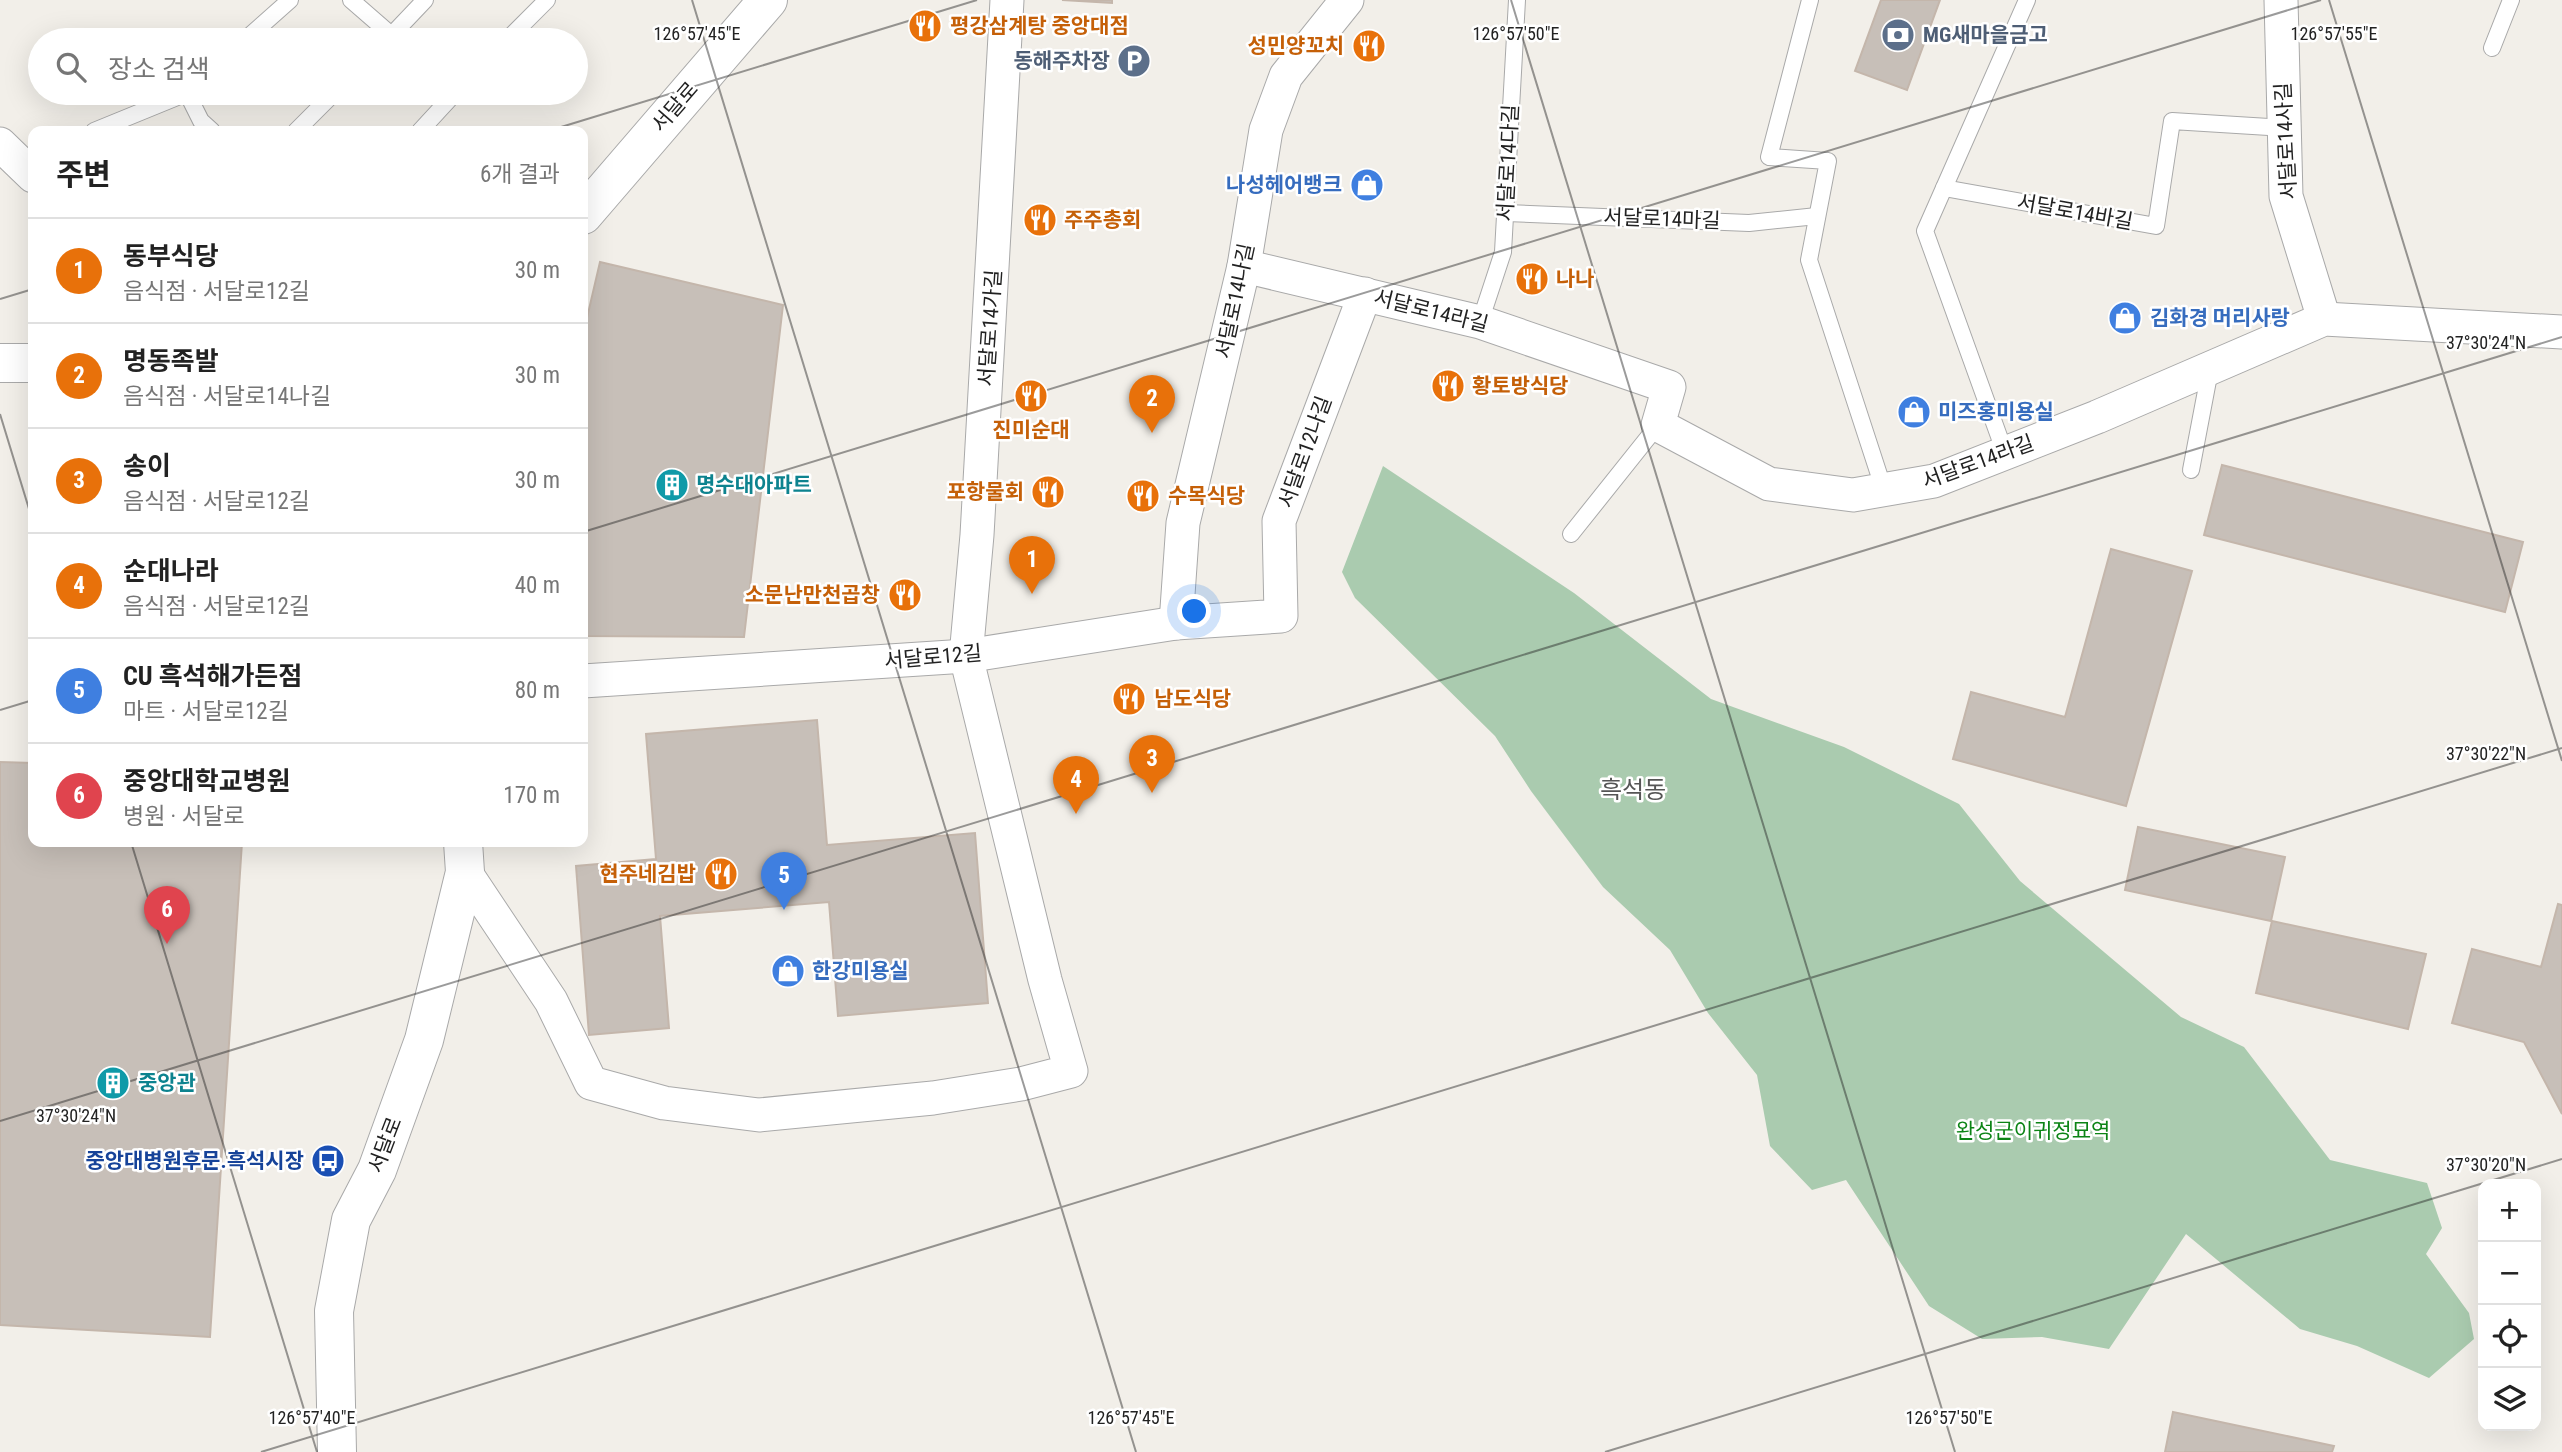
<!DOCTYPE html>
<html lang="ko">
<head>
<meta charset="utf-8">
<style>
  body { margin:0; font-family:"Roboto Condensed","Noto Sans KR",sans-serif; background:#f2f2f2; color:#222 }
  .controls { position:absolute; right:21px; bottom:21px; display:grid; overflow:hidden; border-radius:14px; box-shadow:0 7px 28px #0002 }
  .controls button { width:63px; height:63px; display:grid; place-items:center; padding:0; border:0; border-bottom:2px solid #e0e0e0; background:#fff; color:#222; font:35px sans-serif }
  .you { position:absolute; left:1195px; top:612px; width:24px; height:24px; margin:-18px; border:5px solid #fff; border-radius:50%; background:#1a73e8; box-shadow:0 0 0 10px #1a73e833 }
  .badge { display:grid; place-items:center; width:46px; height:46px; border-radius:50%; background:#d40000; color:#fff; font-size:23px; font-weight:700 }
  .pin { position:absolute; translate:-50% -58px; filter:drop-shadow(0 2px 4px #0008) }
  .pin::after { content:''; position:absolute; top:37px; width:24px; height:21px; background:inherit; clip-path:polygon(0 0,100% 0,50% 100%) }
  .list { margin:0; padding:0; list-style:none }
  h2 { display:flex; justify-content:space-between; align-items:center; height:91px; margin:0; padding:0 28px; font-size:30px }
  h2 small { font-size:23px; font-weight:400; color:#767676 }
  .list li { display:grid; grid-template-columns:46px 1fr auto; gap:21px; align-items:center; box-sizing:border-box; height:105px; padding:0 28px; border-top:2px solid #e0e0e0 }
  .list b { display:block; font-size:26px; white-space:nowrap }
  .list p { margin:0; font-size:23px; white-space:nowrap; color:#767676 }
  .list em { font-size:23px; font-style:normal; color:#767676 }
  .icon { flex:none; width:38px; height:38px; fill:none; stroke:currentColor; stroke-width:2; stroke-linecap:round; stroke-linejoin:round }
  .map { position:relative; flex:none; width:2562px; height:1452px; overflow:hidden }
  .search { position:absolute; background:#fff; box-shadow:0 7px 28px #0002; left:28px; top:28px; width:560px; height:77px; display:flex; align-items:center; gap:18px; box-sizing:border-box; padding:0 24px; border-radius:38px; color:#767676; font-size:26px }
  .panel { position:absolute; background:#fff; box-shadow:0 7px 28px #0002; left:28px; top:126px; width:560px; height:721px; border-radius:14px }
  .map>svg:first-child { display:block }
  .cemetery { fill:#aacbaf }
  .building { fill:#c7bfb8; stroke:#c4b6ab; stroke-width:2 }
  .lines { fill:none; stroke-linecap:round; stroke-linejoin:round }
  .service-casing { stroke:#a9a9a9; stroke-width:18 }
  .minor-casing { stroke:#a9a9a9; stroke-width:35 }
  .tertiary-casing { stroke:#a9a9a9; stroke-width:40 }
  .service { stroke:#fff; stroke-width:16 }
  .minor { stroke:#fff; stroke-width:33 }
  .tertiary { stroke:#fff; stroke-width:38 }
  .ticks { fill:none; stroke:#222; stroke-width:2; stroke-opacity:0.45 }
  .labels { text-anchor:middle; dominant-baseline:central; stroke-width:5; stroke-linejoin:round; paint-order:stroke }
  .food-label { font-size:21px; font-weight:bold; fill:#c56008; stroke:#fff; text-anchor:start }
  .service-label { font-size:21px; font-weight:bold; fill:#4e5e75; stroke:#fff; text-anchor:start }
  .street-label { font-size:21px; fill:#222; stroke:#fff }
  .shop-label { font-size:21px; font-weight:bold; fill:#366cbe; stroke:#fff; text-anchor:start }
  .culture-label { font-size:21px; font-weight:bold; fill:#0d838f; stroke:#fff; text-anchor:start }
  .park-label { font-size:21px; fill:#0c8416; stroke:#fff }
  .transit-label { font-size:21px; font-weight:bold; fill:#164399; stroke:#fff; text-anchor:end }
  .quarter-label { font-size:24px; fill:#555; stroke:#fff }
  .ticks-label { font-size:18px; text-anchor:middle; fill:#222; stroke:#fff; stroke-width:5; stroke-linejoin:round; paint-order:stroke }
</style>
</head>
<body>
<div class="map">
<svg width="2562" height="1452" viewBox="0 0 2562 1452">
  <rect width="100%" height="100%" fill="#f2efe9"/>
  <path class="cemetery" d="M1383,466L1574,593L1711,699L1844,747L1959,804L2020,881L2181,1017L2244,1047L2330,1160L2427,1183L2442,1228L2426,1254L2469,1313L2474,1339L2429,1378L2357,1346L2300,1329L2186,1234L2109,1349L2042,1337L1982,1339L1929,1306L1846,1180L1812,1190L1770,1146L1757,1075L1708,1013L1670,950L1603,887L1531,791L1495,736L1355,598L1342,572Z"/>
  <g class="building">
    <path d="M1062,0H1112V3Z"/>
    <path d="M1881,0H1940L1907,90L1855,71Z"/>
    <path d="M600,262L783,305L744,637L583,636V335Z"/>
    <path d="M2222,465L2523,542L2505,612L2204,535Z"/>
    <path d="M2111,549L2192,571L2126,806L1953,759L1971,692L2065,717Z"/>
    <path d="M817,720L827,845L975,833L988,1003L838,1016L829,902L660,916L669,1028L589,1035L576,866L656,859L646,734Z"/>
    <path d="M0,762L33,763V842H242L210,1337L0,1325Z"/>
    <path d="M2138,827L2285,857L2271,921L2125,890Z"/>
    <path d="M2558,904L2562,905V1114L2524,1042L2452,1023L2472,949L2541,967Z"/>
    <path d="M2272,921L2426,954L2408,1029L2256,993Z"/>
    <path d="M2173,1412L2334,1446L2332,1452H2165Z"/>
  </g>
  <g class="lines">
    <defs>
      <g id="service">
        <path d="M351,0L397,40"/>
        <path d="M1810,0L1769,157L1828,161L1809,260L1884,490"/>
        <path d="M245,40L290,0"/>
        <path d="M387,40L425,0"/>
        <path d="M507,40L547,0"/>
        <path d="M2492,48L2511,0"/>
        <path d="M187,93L201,121L212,131"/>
        <path d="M94,131L187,93"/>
        <path d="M296,131L334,93"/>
        <path d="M420,131L455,93"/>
        <path d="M1944,188L2156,226L2172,121L2285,128"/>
        <path d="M1506,213L1749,223L1817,216"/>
        <path d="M1480,322L1503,252L1517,0"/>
        <path d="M2005,453L1925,231L2027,0"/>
        <path d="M2191,470L2210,370"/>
        <path d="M1571,534L1658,425"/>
      </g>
      <g id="minor">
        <path d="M2281,0L2286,196L2324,319"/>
        <path d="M0,144L33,176"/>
        <path d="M1244,266L1480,322L1669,387L1658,425L1769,484L1853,495L1934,481L2097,417L2324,319L2562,332"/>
        <path d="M1176,623L1183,523L1244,266L1266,130L1286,76L1347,0"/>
        <path d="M583,681L966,656L1176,623L1281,616L1279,521L1365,294"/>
        <path d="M465,872L551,1001L591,1083L664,1103L759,1115L933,1098L1021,1084L1071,1071L1045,980L966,656L977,535L1007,0"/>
      </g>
      <g id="tertiary">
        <path d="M583,215L768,0"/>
        <path d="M0,363H33"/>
        <path d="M337,1452L334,1311L351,1220L377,1170L424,1040L465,872L463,842"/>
      </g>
    </defs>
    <use href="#service" class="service-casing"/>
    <use href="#minor" class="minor-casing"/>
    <use href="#tertiary" class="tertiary-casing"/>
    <use href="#service" class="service"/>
    <use href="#minor" class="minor"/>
    <use href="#tertiary" class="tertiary"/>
  </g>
  <path class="ticks" d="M692,0L1136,1452M1511,0L1955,1452M2329,0L2562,761M548,131L977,0M0,299L33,289M0,414L33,522M583,532L2321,0M0,710L33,700M131,842L317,1452M0,1121L2562,337M261,1452L2562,748M1605,1452L2562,1159"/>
  <defs>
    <symbol id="restaurant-disc" viewBox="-11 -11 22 22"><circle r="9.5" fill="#e8710a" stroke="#fff"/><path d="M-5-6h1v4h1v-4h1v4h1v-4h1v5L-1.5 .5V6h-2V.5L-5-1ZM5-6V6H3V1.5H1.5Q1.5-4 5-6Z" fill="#fff"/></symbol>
    <symbol id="bank-disc" viewBox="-11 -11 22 22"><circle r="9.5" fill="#5c6f8a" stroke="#fff"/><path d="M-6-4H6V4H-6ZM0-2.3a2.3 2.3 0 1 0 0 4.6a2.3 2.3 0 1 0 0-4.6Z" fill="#fff"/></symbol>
    <symbol id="parking-disc" viewBox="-11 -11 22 22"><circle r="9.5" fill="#5c6f8a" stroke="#fff"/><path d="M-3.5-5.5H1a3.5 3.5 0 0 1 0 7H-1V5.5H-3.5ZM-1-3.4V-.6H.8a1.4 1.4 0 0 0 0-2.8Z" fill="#fff"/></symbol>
    <symbol id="shop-disc" viewBox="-11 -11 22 22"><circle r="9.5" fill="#3f7fe0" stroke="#fff"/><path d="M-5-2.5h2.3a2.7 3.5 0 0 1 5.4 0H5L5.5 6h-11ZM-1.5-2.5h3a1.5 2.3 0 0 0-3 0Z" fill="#fff"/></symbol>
    <symbol id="building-disc" viewBox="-11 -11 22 22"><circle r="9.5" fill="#0f9aa8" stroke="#fff"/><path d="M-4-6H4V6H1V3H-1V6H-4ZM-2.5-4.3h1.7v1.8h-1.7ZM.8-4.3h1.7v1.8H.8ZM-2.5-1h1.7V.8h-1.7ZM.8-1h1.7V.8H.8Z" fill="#fff"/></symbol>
    <symbol id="bus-disc" viewBox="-11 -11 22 22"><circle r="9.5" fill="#1a4fb4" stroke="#fff"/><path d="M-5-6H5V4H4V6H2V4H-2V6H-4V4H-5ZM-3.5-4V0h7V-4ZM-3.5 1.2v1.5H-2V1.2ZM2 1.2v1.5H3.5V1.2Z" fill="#fff"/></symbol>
  </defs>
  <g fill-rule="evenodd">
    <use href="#restaurant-disc" x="906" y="7" width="38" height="38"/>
    <use href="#bank-disc" x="1879" y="16" width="38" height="38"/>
    <use href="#restaurant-disc" x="1350" y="27" width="38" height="38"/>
    <use href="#parking-disc" x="1115" y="42" width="38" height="38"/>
    <use href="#shop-disc" x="1348" y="166" width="38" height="38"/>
    <use href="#restaurant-disc" x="1021" y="201" width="38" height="38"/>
    <use href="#restaurant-disc" x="1513" y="260" width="38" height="38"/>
    <use href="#shop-disc" x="2106" y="299" width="38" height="38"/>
    <use href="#restaurant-disc" x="1429" y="367" width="38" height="38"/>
    <use href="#restaurant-disc" x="1012" y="377" width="38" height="38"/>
    <use href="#shop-disc" x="1895" y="393" width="38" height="38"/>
    <use href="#building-disc" x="653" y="466" width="38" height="38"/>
    <use href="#restaurant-disc" x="1029" y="473" width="38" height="38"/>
    <use href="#restaurant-disc" x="1124" y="477" width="38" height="38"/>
    <use href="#restaurant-disc" x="886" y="576" width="38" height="38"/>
    <use href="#restaurant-disc" x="1110" y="680" width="38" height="38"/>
    <use href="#restaurant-disc" x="702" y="855" width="38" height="38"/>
    <use href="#shop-disc" x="769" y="952" width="38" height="38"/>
    <use href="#building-disc" x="94" y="1064" width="38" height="38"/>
    <use href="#bus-disc" x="309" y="1142" width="38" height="38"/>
  </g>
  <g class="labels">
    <g class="food-label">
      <text x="950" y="26">평강삼계탕 중앙대점</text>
      <text x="1344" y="46" text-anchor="end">성민양꼬치</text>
      <text x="1064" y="220">주주총회</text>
      <text x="1556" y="279">나나</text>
      <text x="1472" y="386">황토방식당</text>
      <text x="1031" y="430" text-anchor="middle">진미순대</text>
      <text x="1024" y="492" text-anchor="end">포항물회</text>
      <text x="1168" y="496">수목식당</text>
      <text x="880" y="595" text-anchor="end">소문난만천곱창</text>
      <text x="1154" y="699">남도식당</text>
      <text x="696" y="874" text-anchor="end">현주네김밥</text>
    </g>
    <g class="service-label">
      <text x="1923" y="35">MG새마을금고</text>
      <text x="1110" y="61" text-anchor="end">동해주차장</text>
    </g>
    <g class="street-label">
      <text transform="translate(675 107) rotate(-49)">서달로</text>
      <text transform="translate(2286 141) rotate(-93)">서달로14사길</text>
      <text transform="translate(1508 163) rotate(-87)">서달로14다길</text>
      <text transform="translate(2075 212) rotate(10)">서달로14바길</text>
      <text transform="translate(1662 219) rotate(2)">서달로14마길</text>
      <text transform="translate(1235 301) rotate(-78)">서달로14나길</text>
      <text transform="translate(1431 311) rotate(14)">서달로14라길</text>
      <text transform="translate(990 328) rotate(-86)">서달로14가길</text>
      <text transform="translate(1305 452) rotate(-70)">서달로12나길</text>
      <text transform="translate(1978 462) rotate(-20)">서달로14라길</text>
      <text transform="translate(933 657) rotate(-5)">서달로12길</text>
      <text transform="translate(385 1145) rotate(-69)">서달로</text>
    </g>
    <g class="shop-label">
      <text x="1342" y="185" text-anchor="end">나성헤어뱅크</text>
      <text x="2150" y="318">김화경 머리사랑</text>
      <text x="1938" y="412">미즈홍미용실</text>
      <text x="812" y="971">한강미용실</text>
    </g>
    <g class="culture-label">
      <text x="696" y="485">명수대아파트</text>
      <text x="138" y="1083">중앙관</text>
    </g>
    <g class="park-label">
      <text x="2033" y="1131">완성군이귀정묘역</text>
    </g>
    <g class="transit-label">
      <text x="304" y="1161">중앙대병원후문.흑석시장</text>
    </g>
    <g class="quarter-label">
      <text x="1633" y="790">흑석동</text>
    </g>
  </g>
  <g class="ticks-label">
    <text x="697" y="40">126°57'45"E</text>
    <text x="1516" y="40">126°57'50"E</text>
    <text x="2334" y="40">126°57'55"E</text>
    <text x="2486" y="349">37°30'24"N</text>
    <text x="2486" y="760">37°30'22"N</text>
    <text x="76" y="1122">37°30'24"N</text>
    <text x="2486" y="1171">37°30'20"N</text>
    <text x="312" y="1424">126°57'40"E</text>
    <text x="1131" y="1424">126°57'45"E</text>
    <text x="1949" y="1424">126°57'50"E</text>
  </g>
</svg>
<div class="controls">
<button>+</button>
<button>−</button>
<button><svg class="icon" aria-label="locate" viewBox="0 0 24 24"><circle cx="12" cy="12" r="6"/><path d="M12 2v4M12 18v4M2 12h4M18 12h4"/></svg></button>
<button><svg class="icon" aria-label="layers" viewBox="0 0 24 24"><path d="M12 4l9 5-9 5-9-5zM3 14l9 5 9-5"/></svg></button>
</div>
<div class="you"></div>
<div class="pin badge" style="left:1032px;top:594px;background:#e8710a">1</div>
<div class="pin badge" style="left:1152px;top:433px;background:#e8710a">2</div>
<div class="pin badge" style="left:1152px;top:793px;background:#e8710a">3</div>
<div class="pin badge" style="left:1076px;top:814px;background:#e8710a">4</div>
<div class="pin badge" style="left:784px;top:910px;background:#3f7fe0">5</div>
<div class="pin badge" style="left:167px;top:944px;background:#e0444e">6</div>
<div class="search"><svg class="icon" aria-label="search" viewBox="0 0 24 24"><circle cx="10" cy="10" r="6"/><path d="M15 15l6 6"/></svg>장소 검색</div>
<section class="panel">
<h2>주변<small>6개 결과</small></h2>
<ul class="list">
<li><span class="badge" style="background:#e8710a">1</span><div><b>동부식당</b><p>음식점 · 서달로12길</p></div><em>30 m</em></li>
<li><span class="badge" style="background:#e8710a">2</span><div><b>명동족발</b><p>음식점 · 서달로14나길</p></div><em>30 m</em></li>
<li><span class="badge" style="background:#e8710a">3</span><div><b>송이</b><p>음식점 · 서달로12길</p></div><em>30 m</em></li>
<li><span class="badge" style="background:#e8710a">4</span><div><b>순대나라</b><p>음식점 · 서달로12길</p></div><em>40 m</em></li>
<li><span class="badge" style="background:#3f7fe0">5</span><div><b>CU 흑석해가든점</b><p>마트 · 서달로12길</p></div><em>80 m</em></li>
<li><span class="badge" style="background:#e0444e">6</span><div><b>중앙대학교병원</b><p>병원 · 서달로</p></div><em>170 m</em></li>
</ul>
</section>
</div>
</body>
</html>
